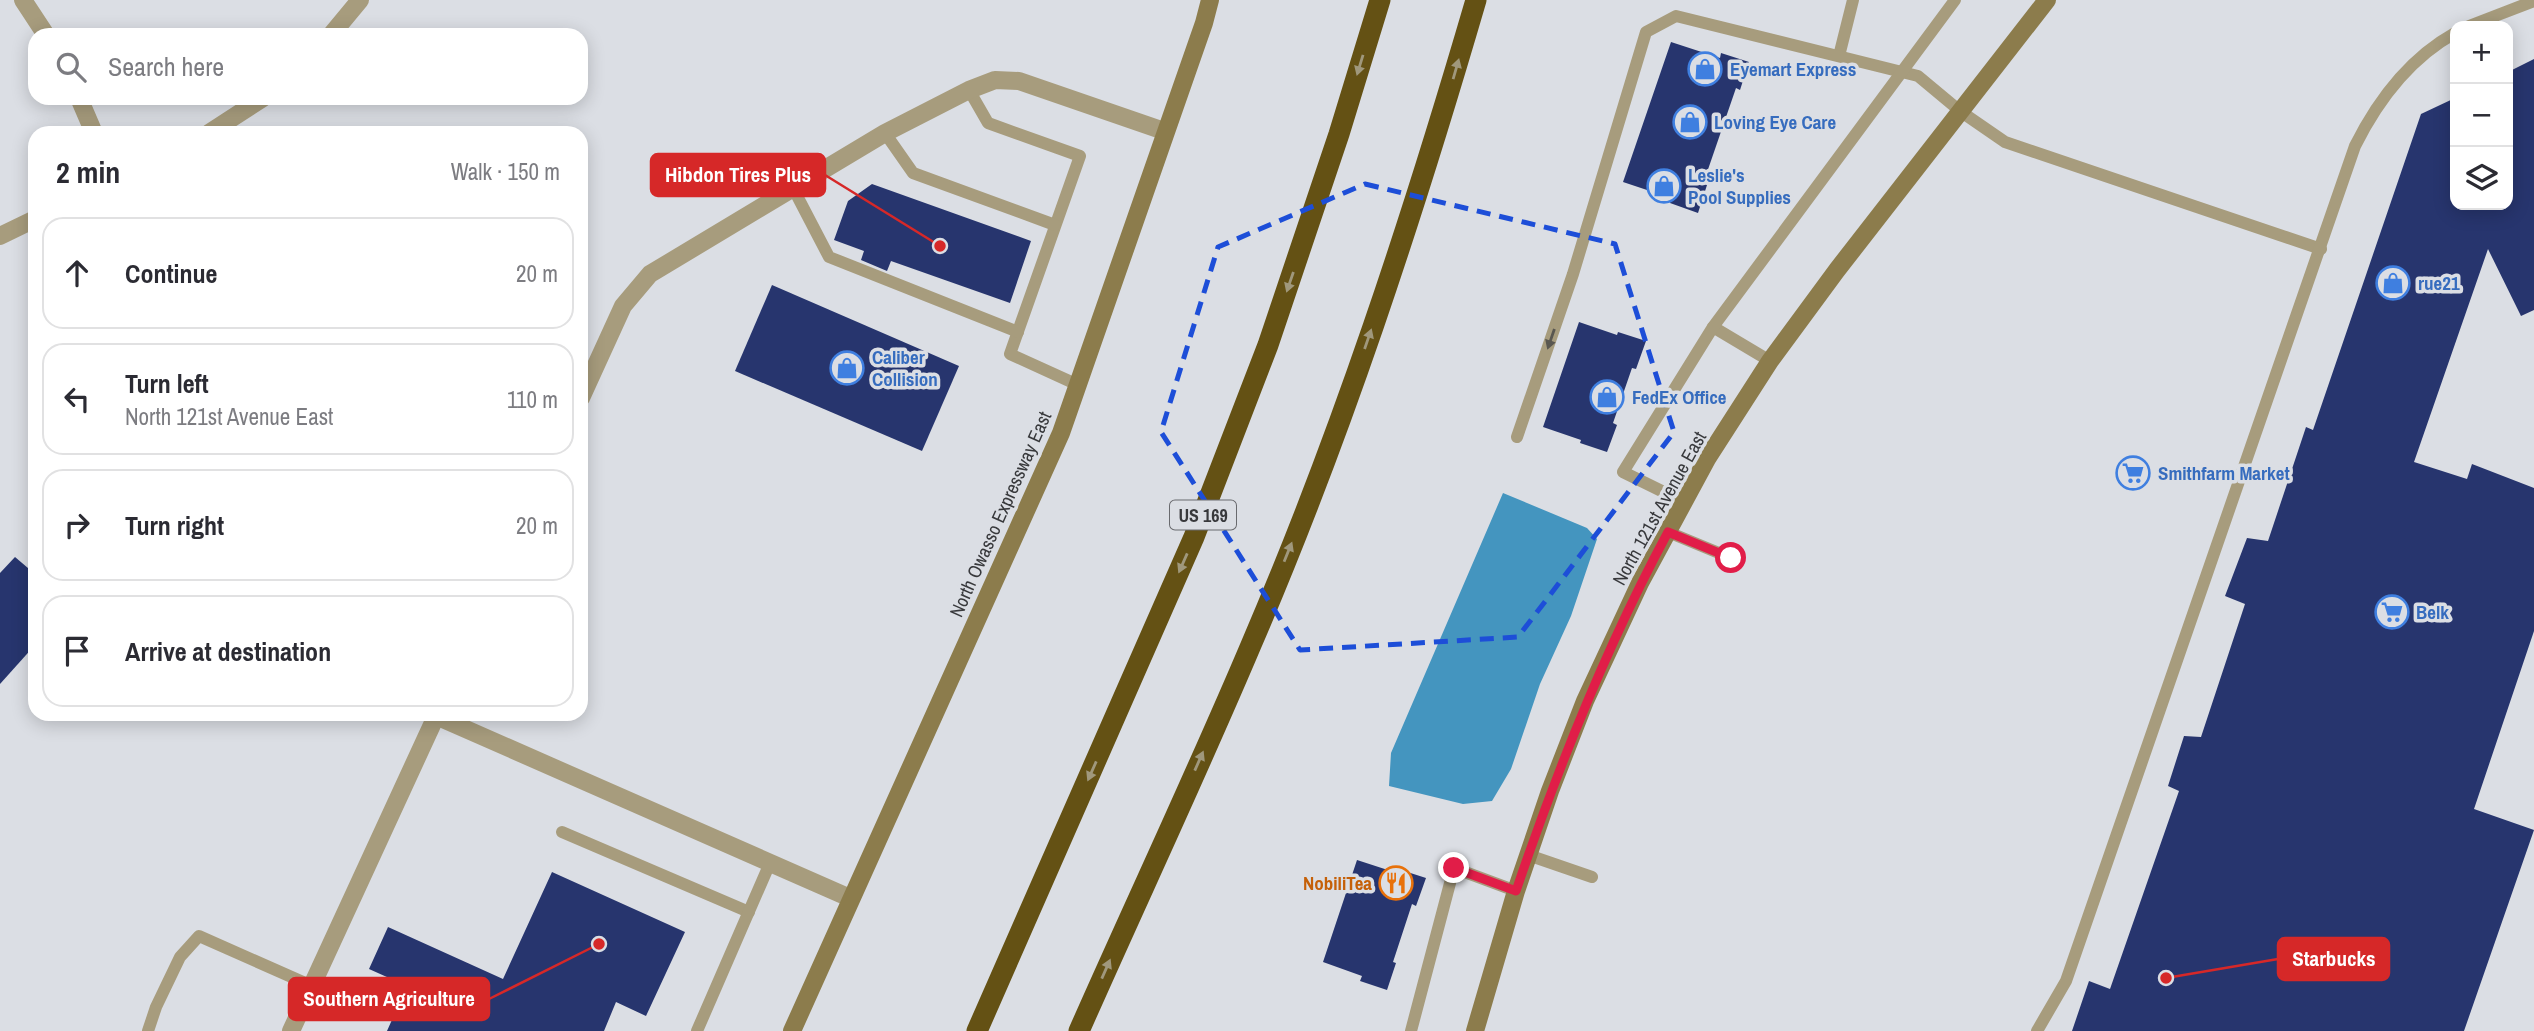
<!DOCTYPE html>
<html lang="en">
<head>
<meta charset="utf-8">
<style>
  body { margin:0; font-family:"Archivo Narrow",sans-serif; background:#f2f2f3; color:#2b2b33 }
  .controls { position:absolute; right:21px; top:21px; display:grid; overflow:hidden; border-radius:14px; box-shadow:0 4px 18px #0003 }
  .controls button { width:63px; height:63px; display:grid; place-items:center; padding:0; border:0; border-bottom:2px solid #e1e1e2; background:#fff; color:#2b2b33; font:35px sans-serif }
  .stop { position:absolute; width:21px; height:21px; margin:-16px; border:5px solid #e11d48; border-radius:50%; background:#fff }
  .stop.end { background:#e11d48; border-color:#fff; box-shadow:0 2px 7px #0008 }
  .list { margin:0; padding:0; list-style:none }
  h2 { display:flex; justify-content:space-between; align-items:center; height:91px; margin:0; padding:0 28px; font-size:30px }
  h2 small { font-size:23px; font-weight:400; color:#7c7c81 }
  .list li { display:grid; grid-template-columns:46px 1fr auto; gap:21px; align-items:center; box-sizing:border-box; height:112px; margin:0 14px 14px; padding:0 14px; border:2px solid #e1e1e2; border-radius:21px }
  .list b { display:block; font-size:26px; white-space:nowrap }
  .list p { margin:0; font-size:23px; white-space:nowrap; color:#7c7c81 }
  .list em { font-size:23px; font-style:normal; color:#7c7c81 }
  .icon { flex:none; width:38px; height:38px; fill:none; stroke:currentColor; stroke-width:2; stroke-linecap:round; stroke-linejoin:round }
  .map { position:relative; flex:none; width:2534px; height:1031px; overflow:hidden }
  .search { position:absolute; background:#fff; box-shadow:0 4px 18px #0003; left:28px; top:28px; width:560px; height:77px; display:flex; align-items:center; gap:18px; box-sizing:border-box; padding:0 24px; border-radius:21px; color:#7c7c81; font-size:26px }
  .panel { position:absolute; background:#fff; box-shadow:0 4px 18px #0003; left:28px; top:126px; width:560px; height:595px; border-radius:21px }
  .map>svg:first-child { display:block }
  .water { fill:#4495bf }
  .building { fill:#27356e }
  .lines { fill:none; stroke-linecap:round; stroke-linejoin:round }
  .lane { stroke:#a79c7d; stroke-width:12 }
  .street { stroke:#a79c7d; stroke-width:18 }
  .secondary { stroke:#8c7c4c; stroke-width:18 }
  .highway { stroke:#645114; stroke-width:21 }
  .oneway { fill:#a0987c }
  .oneway2 { fill:#595750 }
  .route { stroke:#e11d48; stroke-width:9 }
  .marked { fill:none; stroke:#1d4ed8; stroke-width:5; stroke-dasharray:14 9; stroke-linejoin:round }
  .labels { text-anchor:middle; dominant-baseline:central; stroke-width:7; stroke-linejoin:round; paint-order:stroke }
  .shield { fill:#dbdee4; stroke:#696a6e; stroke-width:2 }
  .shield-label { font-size:18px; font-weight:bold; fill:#38393c }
  .shop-label { font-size:19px; font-weight:bold; fill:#366cbe; stroke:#dbdee4; text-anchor:start }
  .street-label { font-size:19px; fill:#38393c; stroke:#dbdee4 }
  .food-label { font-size:19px; font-weight:bold; fill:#c56008; stroke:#dbdee4; text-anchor:end }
  .leader { fill:none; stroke:#d62828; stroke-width:2.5 }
  .callout-dot { fill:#d62828; stroke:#dbdee4; stroke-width:2.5 }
  .callout { fill:#d62828; stroke:#d62828; stroke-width:2.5 }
  .callout-label { font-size:21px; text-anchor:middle; font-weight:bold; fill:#fff }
</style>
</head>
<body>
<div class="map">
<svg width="2534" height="1031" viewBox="0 0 2534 1031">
  <rect width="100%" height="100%" fill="#dbdee4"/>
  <path class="water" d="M1503,493L1587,528L1597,539L1571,616L1540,684L1511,769L1492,801L1463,804L1389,786L1391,753Z"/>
  <g class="building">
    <path d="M1671,42L1720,58L1721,53L1749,62L1740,90L1736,88L1703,184L1707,185L1698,213L1670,203L1671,198L1623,182Z"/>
    <path d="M2534,59V310L2521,316L2488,249L2414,462L2467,479L2472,464L2534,488V631L2474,809L2534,830L2464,1031H2072L2089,981L2110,989L2179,791L2168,786L2184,736L2201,737L2245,604L2225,596L2247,538L2268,541L2306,427L2313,430L2421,114L2455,98V205H2508V72Z"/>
    <path d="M872,184L1031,241L1010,303L891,261L887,271L861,260L864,251L834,240L848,201Z"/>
    <path d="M772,285L959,366L922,451L735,371Z"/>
    <path d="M1579,322L1617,335L1618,332L1646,341L1636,369L1632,368L1613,423L1617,425L1607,452L1580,443L1581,440L1543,427Z"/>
    <path d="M15,557L35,574V645L0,684V573Z"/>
    <path d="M1357,860L1397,873L1398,869L1426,878L1416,906L1412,904L1393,962L1396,963L1387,990L1360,981L1362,976L1323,962Z"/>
    <path d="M552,872L685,932L646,1016L616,1002L604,1031H387L407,986L369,969L388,927L503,979Z"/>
  </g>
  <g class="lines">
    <g class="lane">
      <path d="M2469,26L2534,1"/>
      <path d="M1839,56L1853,0"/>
      <path d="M969,90L988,123L1080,156L1010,354L1078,385"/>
      <path d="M885,133L913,173L1055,225"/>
      <path d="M793,188L829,257L1018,332"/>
      <path d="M1713,327L1770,361"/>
      <path d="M1517,437L1573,274L1646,32L1676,16L1918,76L1960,111L2005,142L2321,249"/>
      <path d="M1684,502L1623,472L1713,327L1955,0"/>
      <path d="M1668,532L1731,558"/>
      <path d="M562,832L749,912"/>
      <path d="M1528,855L1592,877"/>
      <path d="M148,1031L156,1007L180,957L199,936L312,986"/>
      <path d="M697,1031L770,863"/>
      <path d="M1411,1031L1454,868L1516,891"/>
      <path d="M2037,1031L2066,981L2355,146C2378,100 2410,58 2455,33"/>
    </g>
    <g class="street">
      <path d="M23,0L46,35"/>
      <path d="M331,35L360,0"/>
      <path d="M79,98L94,133"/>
      <path d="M209,133L263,98"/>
      <path d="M0,236L35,219"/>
      <path d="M581,398L623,306L650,274L885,133L969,90L995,80L1019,81L1164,131"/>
      <path d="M436,716L850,898"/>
      <path d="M291,1031L437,714"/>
    </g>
    <g class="secondary">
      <path d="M792,1031L1061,433L1204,23L1210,0"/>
      <path d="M1475,1031L1516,891L1550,791L1585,701L1640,583L1707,459L1770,361L1837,270L2047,0"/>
    </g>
    <g class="highway">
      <path d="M977,1031L1194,537L1268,345L1339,134L1380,0"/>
      <path d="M1079,1031C1136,902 1196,775 1251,645C1341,436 1412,219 1476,0"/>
    </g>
  </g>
  <defs><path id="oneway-solid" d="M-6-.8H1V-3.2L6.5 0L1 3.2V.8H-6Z" transform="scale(1.75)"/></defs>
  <g class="oneway">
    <use href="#oneway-solid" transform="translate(1360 65) rotate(107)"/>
    <use href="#oneway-solid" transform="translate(1456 69) rotate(-74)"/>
    <use href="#oneway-solid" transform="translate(1290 282) rotate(109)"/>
    <use href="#oneway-solid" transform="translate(1368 339) rotate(-71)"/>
    <use href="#oneway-solid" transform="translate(1288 552) rotate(-68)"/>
    <use href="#oneway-solid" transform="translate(1183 563) rotate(114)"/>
    <use href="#oneway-solid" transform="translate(1199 761) rotate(-66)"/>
    <use href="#oneway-solid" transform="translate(1092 771) rotate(114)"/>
    <use href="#oneway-solid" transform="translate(1106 969) rotate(-66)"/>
  </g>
  <use class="oneway2" href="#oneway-solid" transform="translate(1551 339) rotate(109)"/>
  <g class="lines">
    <path class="route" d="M1454,868L1516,891C1558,767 1606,647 1668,532L1731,558"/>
  </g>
  <path class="marked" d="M1365,184L1615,244L1674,432L1518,637L1300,650L1161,432L1218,247Z"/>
  <defs>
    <symbol id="shop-ring" viewBox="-11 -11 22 22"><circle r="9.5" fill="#dbdee4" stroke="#3f7fe0" stroke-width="1.5"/><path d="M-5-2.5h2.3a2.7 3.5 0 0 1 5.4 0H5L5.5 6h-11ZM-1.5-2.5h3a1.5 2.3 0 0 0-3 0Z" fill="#3f7fe0"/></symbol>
    <symbol id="supermarket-ring" viewBox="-11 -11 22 22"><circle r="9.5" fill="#dbdee4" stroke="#3f7fe0" stroke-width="1.5"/><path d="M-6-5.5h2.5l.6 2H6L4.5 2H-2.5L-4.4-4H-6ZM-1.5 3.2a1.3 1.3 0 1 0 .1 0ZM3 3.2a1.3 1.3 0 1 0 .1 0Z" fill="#3f7fe0"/></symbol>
    <symbol id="restaurant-ring" viewBox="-11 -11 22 22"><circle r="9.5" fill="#dbdee4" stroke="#e8710a" stroke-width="1.5"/><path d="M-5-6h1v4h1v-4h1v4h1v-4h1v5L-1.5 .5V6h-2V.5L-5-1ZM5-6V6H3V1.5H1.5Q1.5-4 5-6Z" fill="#e8710a"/></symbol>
  </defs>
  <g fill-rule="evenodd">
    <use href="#shop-ring" x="1686" y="50" width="38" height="38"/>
    <use href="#shop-ring" x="1671" y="103" width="38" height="38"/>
    <use href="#shop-ring" x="1645" y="167" width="38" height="38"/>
    <use href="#shop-ring" x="2374" y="264" width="38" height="38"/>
    <use href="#shop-ring" x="828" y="349" width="38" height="38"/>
    <use href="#shop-ring" x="1588" y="378" width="38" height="38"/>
    <use href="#supermarket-ring" x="2114" y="454" width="38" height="38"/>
    <use href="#supermarket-ring" x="2373" y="593" width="38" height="38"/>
    <use href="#restaurant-ring" x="1377" y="864" width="38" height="38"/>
  </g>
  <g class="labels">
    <rect class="shield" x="1170" y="500.5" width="66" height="29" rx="5"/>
    <g class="shield-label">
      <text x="1203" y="515">US 169</text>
    </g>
    <g class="shop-label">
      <text x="1730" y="69">Eyemart Express</text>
      <text x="1714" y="122">Loving Eye Care</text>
      <text x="1688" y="175">Leslie's<tspan x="1688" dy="22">Pool Supplies</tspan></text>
      <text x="2418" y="283">rue21</text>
      <text x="872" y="357">Caliber<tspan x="872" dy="22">Collision</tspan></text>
      <text x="1632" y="397">FedEx Office</text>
      <text x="2158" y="473">Smithfarm Market</text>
      <text x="2416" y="612">Belk</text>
    </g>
    <g class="street-label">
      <text transform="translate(1659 508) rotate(-61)">North 121st Avenue East</text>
      <text transform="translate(1000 514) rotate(-66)">North Owasso Expressway East</text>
    </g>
    <g class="food-label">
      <text x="1372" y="883">NobiliTea</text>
    </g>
  </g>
  <path class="leader" d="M940 246L825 175M2166 978L2278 959M599 944L489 999"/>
  <g class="callout-dot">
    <circle cx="940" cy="246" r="7"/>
    <circle cx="2166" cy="978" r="7"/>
    <circle cx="599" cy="944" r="7"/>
  </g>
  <g class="callout">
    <rect x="651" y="154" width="174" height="42" rx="7"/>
    <rect x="2278" y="938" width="111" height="42" rx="7"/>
    <rect x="289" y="978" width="200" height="42" rx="7"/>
  </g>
  <g class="callout-label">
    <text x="738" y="182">Hibdon Tires Plus</text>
    <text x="2334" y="966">Starbucks</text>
    <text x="389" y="1006">Southern Agriculture</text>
  </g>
</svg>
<div class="controls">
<button>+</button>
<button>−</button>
<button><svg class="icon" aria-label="layers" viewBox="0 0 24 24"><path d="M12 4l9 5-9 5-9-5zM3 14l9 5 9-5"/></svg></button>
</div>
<div class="stop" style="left:1731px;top:558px"></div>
<div class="stop end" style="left:1454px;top:868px"></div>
<div class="search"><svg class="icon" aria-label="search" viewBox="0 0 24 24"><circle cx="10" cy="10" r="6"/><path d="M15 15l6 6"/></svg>Search here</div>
<section class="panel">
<h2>2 min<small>Walk · 150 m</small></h2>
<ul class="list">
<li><svg class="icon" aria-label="ahead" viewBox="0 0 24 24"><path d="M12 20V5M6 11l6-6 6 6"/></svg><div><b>Continue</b></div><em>20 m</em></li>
<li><svg class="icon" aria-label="left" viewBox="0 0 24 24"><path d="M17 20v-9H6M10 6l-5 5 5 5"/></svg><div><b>Turn left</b><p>North 121st Avenue East</p></div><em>110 m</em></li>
<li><svg class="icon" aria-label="right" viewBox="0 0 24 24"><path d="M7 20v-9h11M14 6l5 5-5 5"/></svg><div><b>Turn right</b></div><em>20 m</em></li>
<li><svg class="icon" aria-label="arrive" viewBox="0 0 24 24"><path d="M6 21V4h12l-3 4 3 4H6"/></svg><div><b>Arrive at destination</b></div></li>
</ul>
</section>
</div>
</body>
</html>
